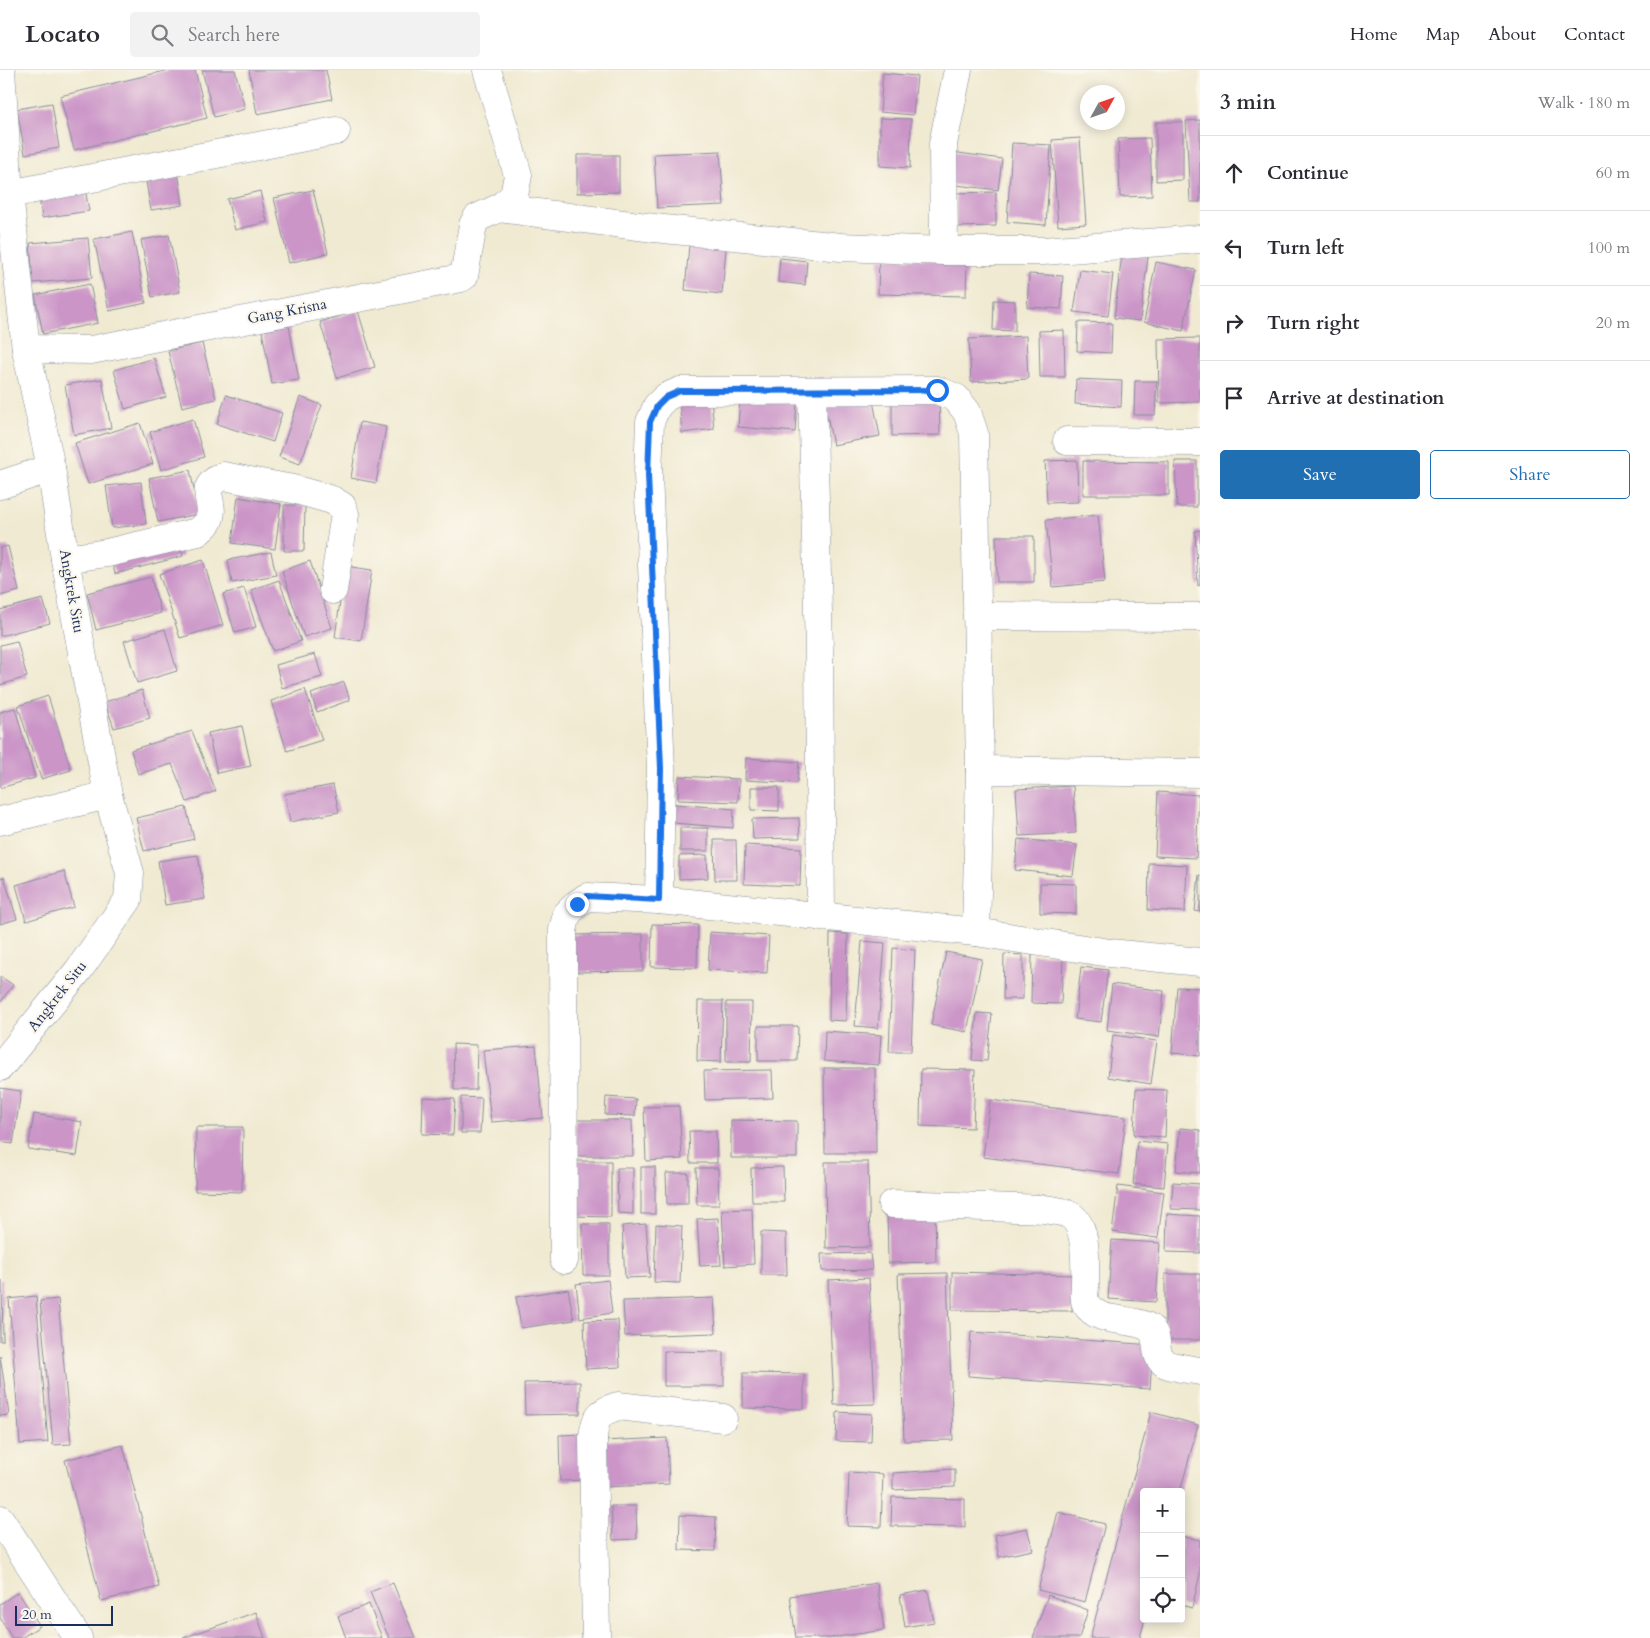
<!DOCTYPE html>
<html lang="en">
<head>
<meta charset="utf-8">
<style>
  body { margin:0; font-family:Cardo,serif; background:#f2f2f3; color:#2b2b33 }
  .controls { position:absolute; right:15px; bottom:15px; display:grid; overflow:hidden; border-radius:5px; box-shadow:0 2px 12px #0003 }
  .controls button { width:45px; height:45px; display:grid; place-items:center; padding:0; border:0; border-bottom:1px solid #e1e1e2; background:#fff; color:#2b2b33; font:25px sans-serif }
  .compass { position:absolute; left:1080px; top:15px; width:45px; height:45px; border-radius:50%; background:#fff; box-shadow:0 2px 12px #0003; rotate:50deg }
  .scale { position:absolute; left:15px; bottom:12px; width:98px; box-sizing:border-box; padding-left:5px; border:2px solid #1b2f5e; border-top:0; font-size:14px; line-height:18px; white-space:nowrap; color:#1b2f5e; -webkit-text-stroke:4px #fbf7ec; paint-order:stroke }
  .stop { position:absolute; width:15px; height:15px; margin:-11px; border:4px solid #1a73e8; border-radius:50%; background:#fff }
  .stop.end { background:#1a73e8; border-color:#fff; box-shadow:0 1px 5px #0008 }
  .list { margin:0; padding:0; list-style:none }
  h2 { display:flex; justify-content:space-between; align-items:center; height:65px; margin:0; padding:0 20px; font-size:21px }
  h2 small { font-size:16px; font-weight:400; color:#7c7c81 }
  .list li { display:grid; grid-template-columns:32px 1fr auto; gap:15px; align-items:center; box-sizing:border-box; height:75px; padding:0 20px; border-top:1px solid #e1e1e2 }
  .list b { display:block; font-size:19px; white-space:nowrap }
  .list em { font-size:16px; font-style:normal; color:#7c7c81 }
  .actions { display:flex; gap:10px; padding:15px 20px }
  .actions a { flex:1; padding:11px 0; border:1px solid #1f6fb2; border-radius:5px; text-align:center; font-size:18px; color:#1f6fb2 }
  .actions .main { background:#1f6fb2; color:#fff }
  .icon { flex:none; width:28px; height:28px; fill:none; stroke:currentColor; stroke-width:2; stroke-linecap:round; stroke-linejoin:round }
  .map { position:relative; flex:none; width:1200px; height:1568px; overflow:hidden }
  header { display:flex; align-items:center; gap:30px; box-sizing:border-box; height:70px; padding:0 25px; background:#fff; border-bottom:1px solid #e1e1e2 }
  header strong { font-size:24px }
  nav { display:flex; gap:28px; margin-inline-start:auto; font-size:18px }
  .search { width:350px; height:45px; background:#f2f2f3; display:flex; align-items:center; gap:12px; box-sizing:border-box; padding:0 18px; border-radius:5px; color:#7c7c81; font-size:19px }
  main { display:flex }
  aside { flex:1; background:#fff }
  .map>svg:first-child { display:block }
  .building { fill:#cb95c8 }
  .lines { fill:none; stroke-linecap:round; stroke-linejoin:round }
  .street-casing { stroke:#868c98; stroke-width:29 }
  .street { stroke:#fff; stroke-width:28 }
  .route { stroke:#1a73e8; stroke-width:6 }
  .labels { text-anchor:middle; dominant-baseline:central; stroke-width:4.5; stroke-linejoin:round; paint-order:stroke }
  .street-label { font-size:15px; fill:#1b2f5e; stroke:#fbf7ec }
</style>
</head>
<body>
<header>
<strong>Locato</strong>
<div class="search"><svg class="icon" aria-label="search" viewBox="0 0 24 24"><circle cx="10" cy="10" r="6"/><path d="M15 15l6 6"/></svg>Search here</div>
<nav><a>Home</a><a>Map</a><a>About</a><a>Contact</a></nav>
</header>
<main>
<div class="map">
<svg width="1200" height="1568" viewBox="0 0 1200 1568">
  <rect width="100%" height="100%" fill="#fbf7ec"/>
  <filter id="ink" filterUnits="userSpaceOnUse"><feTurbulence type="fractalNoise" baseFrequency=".02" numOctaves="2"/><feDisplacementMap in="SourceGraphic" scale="10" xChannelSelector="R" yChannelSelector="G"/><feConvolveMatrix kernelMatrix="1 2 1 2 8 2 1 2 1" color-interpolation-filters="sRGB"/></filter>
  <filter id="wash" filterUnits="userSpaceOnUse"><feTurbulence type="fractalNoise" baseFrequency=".0096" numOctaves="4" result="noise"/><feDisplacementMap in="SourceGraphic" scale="20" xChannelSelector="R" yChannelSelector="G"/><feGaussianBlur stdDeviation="1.12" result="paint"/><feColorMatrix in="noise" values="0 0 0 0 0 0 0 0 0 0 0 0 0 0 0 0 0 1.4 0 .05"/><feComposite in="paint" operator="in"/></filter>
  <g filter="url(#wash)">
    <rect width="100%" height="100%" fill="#f0ead2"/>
    <g id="blocks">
      <g class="building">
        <path d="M169,0H195L207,48L74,80L60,26Z"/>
        <path d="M202,0H235L245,39L214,47Z"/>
        <path d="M249,0H326L332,29L257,44Z"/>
        <path d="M883,3L917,6L913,45L880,42Z"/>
        <path d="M52,33L59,78L25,84L17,39Z"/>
        <path d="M880,48L911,49L910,98L880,96Z"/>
        <path d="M1200,50V132H1190L1186,51Z"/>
        <path d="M1156,52H1183V110L1156,111Z"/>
        <path d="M1080,68L1086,154L1058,156L1052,70Z"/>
        <path d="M1150,68L1152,126L1120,127L1118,69Z"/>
        <path d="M1012,73L1051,75L1046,155L1007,152Z"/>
        <path d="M720,81L724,135L657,138L654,84Z"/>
        <path d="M952,82L1002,89L998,120L948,114Z"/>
        <path d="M577,85H619V122L577,123Z"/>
        <path d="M177,95L183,135L151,140L144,100Z"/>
        <path d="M84,113L89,141L42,148L38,120Z"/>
        <path d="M313,120L328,183L289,193L274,128Z"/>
        <path d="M260,121L267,152L235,160L227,129Z"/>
        <path d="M996,122V156L956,157V123Z"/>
        <path d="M132,162L146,233L109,241L94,169Z"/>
        <path d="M169,165L180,222L152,227L141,170Z"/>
        <path d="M88,168L92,208L33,213L30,173Z"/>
        <path d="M689,175L726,179L722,224L685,220Z"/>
        <path d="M1122,184L1148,187L1140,251L1114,248Z"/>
        <path d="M780,188L807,191L805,215L778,212Z"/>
        <path d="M879,188L967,190L966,226L878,224Z"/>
        <path d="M1156,192L1196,200L1183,261L1144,252Z"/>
        <path d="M1080,200L1113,204L1108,246L1074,242Z"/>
        <path d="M1029,204L1063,206L1061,239L1027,237Z"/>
        <path d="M90,214L98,253L43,264L35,225Z"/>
        <path d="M994,230L1015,231V261L993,260Z"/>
        <path d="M358,241L375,297L337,308L320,252Z"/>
        <path d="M1078,252L1112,253L1111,283L1077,281Z"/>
        <path d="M289,256L299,310L272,314L262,261Z"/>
        <path d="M1064,260L1065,307H1040L1039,261Z"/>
        <path d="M1026,266L1028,309L971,312L969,269Z"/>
        <path d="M1200,268V332L1159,333L1158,269Z"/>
        <path d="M202,273L216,329L182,337L168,281Z"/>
        <path d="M154,288L166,327L125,339L114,300Z"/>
        <path d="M102,309L111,358L74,365L65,315Z"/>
        <path d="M1076,309L1122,311L1121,337L1075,334Z"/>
        <path d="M1135,311H1157L1155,345H1134Z"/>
        <path d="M226,325L282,343L273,372L217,354Z"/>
        <path d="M872,326L880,366L833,375L825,335Z"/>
        <path d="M300,327L322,335L300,394L279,387Z"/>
        <path d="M711,327L714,359L682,363L679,330Z"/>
        <path d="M740,328L797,332L795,362L738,357Z"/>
        <path d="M892,328H939L940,365L892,366Z"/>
        <path d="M193,349L204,387L161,400L150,362Z"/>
        <path d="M360,352L386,357L376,413L351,408Z"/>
        <path d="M140,353L153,394L88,414L75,373Z"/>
        <path d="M1077,390L1078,432L1047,433L1045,391Z"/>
        <path d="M1083,391L1169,392V425H1083Z"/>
        <path d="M1175,391H1197V437H1177Z"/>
        <path d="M190,400L199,444L158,452L149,408Z"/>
        <path d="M141,412L146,454L112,458L106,416Z"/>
        <path d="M238,427L281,434L275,479L232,473Z"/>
        <path d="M284,435H305L304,481H284Z"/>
        <path d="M1098,445L1105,512L1053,517L1046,450Z"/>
        <path d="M1200,460V515L1198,516L1195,461Z"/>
        <path d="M996,466H1034V512H997Z"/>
        <path d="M178,469L183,486L115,504L111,487Z"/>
        <path d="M8,476L19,521L0,526V478Z"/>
        <path d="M271,482L276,505L232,513L228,490Z"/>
        <path d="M203,490L223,555L180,568L159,504Z"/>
        <path d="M310,491L332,558L304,567L282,501Z"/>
        <path d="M345,496L372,500L361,571L335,567Z"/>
        <path d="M151,507L161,543L96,560L87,523Z"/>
        <path d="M279,510L301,571L273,581L251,520Z"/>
        <path d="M244,518L256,557L235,563L223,524Z"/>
        <path d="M43,529L50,553L0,566V540Z"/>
        <path d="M165,559L177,601L137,613L124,571Z"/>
        <path d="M17,571L27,607L0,615V575Z"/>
        <path d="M315,584L322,607L282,618L276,595Z"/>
        <path d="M344,612L350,630L317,642L311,624Z"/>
        <path d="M305,619L322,670L287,681L271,631Z"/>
        <path d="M142,620L150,648L114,658L105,632Z"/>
        <path d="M48,626L71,700L41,709L18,636Z"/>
        <path d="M15,638L35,708L0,718V642Z"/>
        <path d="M242,656L251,696L217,703L208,663Z"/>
        <path d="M192,661L216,721L187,732L172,694L138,704L131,680Z"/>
        <path d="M746,688L799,692L797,713L745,710Z"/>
        <path d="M679,706L739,709L738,732L678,730Z"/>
        <path d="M333,715L339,742L290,752L285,724Z"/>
        <path d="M1073,716L1076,763L1019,766L1016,719Z"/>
        <path d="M751,717H779V741L751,740Z"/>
        <path d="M1158,722L1199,725L1196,788L1155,786Z"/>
        <path d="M675,734L734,739L733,758L674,753Z"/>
        <path d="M186,737L194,769L144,781L136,748Z"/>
        <path d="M799,748L800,768L753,769L752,749Z"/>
        <rect x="680" y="758" width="28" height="23"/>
        <path d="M1018,769L1077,775L1073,806L1015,800Z"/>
        <path d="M714,770H736L737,810H715Z"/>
        <path d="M745,775L801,778L800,816L744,814Z"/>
        <path d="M198,785L205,829L165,835L158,791Z"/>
        <path d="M707,785L708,808L679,809V786Z"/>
        <path d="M1149,793L1187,795L1185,842L1148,840Z"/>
        <path d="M64,801L74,837L26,851L16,815Z"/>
        <path d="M1199,805H1200V842L1195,841Z"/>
        <path d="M4,807L17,849L0,854V808Z"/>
        <path d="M1040,813L1076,814V844L1040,843Z"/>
        <path d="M652,854L698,855L697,898L651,897Z"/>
        <path d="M710,862L769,866L767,903L708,900Z"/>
        <path d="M830,863L848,864L846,951L829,950Z"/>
        <path d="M643,864V901L573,902L572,865Z"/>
        <path d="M862,871L885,873L878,958L855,956Z"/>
        <path d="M893,878L915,880L911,982H889Z"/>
        <path d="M946,882L982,889L967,962L931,955Z"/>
        <path d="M1004,884L1023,885V929H1003Z"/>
        <path d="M1032,884L1063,885L1061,934L1031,933Z"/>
        <path d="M1081,897L1108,900L1101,952L1075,949Z"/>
        <path d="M0,906L13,915L0,933Z"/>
        <path d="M1112,914L1164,921L1159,967L1107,960Z"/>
        <path d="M1177,917L1200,918V986L1172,983Z"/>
        <path d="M698,931H723L721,992L697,991Z"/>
        <path d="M726,932H752L751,992H726Z"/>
        <path d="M977,943L992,944L987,991L972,990Z"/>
        <path d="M758,956H798L797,991H758Z"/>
        <path d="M825,961L881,965L879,995L824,991Z"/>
        <path d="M1113,965L1157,971L1151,1014L1108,1007Z"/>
        <path d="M453,974L477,975L476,1020H454Z"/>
        <path d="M536,976L543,1048L491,1052L483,980Z"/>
        <path d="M824,998H875L876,1083H825Z"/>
        <path d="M921,999L975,1000L973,1058L920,1056Z"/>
        <path d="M772,1000L773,1028L705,1030L704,1001Z"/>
        <path d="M0,1018L21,1021L13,1074L0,1072Z"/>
        <path d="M1136,1019L1167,1020L1165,1067L1134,1065Z"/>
        <path d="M423,1027L455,1029L453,1065L422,1064Z"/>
        <path d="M461,1027L482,1028L480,1063H461Z"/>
        <path d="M606,1027L636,1029L635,1046L605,1045Z"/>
        <path d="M990,1030L1126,1047L1119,1104L983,1087Z"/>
        <path d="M679,1036L682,1089L646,1091L644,1037Z"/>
        <path d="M34,1044L82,1052L77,1086L28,1079Z"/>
        <path d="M575,1050H632L633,1086H576Z"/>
        <path d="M731,1050L797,1051V1088H731Z"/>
        <path d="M196,1057H243L242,1122L195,1121Z"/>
        <path d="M1180,1058L1200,1060V1103L1176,1101Z"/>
        <path d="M689,1061H716L717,1093H690Z"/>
        <path d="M1137,1071L1168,1074L1164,1117L1133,1114Z"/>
        <path d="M571,1091H611V1147L571,1146Z"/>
        <path d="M825,1092H868L870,1177L826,1178Z"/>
        <rect x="641" y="1097" width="14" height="47"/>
        <path d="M783,1097L784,1132H752L751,1098Z"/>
        <path d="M617,1098H633V1144L618,1143Z"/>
        <path d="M696,1098H718L719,1135H697Z"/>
        <path d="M666,1103H688V1134H667Z"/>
        <path d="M1173,1112L1200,1114V1140L1171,1139Z"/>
        <path d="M1118,1116L1164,1122L1158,1168L1112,1162Z"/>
        <path d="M752,1139L754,1194L725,1196L722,1140Z"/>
        <path d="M887,1139H935L936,1192L888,1193Z"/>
        <path d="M1167,1144L1200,1146V1183L1166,1182Z"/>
        <path d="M718,1148L721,1195L700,1196L697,1149Z"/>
        <path d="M582,1154H609V1205H583Z"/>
        <path d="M646,1154L650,1207L625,1208L622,1156Z"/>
        <path d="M656,1154L682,1156L680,1213L654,1212Z"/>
        <path d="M761,1162L786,1163L787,1205H761Z"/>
        <path d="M1112,1170L1160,1173L1156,1232L1108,1229Z"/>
        <path d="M870,1183L872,1200L822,1201L821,1184Z"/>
        <path d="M952,1202L1073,1205L1072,1241L952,1240Z"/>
        <path d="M947,1203L953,1370L904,1371L898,1204Z"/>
        <rect x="1165" y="1204" width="35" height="66"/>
        <path d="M869,1208L875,1334L834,1335L828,1210Z"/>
        <path d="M0,1210H2L3,1271H0Z"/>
        <path d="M608,1210L612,1243L580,1248L576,1214Z"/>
        <path d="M568,1219L574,1250L521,1258L516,1227Z"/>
        <path d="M36,1226L48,1372L20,1374L9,1229Z"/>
        <path d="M714,1228L716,1263L625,1266L623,1231Z"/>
        <path d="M58,1229L71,1374L53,1375L40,1231Z"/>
        <path d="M618,1250L620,1297L586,1299L584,1251Z"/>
        <path d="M971,1262L1153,1275L1150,1319L968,1306Z"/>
        <path d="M664,1281L724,1282V1316H664Z"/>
        <path d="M0,1286L9,1345L0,1346Z"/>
        <path d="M743,1303L804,1304V1339L743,1338Z"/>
        <path d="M580,1312V1344L525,1345L524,1313Z"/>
        <path d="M837,1342L872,1344L871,1372L836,1371Z"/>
        <path d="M1151,1342L1198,1355L1180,1422H1144L1145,1549L1140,1568H1090Z"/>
        <path d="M586,1364L588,1410L560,1411L559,1365Z"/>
        <path d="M667,1368L669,1414L604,1417L602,1371Z"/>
        <path d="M123,1375L159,1517L101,1531L65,1390Z"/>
        <path d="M955,1399V1417L893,1420V1403Z"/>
        <path d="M849,1402L883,1404L881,1457L847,1456Z"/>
        <path d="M892,1427L965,1429V1457L891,1456Z"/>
        <path d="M611,1436H636L637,1469L613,1470Z"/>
        <path d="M1058,1442L1105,1454L1085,1532L1038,1520Z"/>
        <path d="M680,1445L716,1447L715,1481L679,1480Z"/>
        <path d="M1027,1458L1033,1480L999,1487L995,1465Z"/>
        <path d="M1181,1466L1200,1470V1504L1192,1538L1181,1535Z"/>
        <path d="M393,1513L415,1568H389L370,1522Z"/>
        <path d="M877,1513L884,1560L830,1568H796L790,1526Z"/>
        <path d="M928,1520L934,1552L905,1557L900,1525Z"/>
        <path d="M18,1522L40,1556L21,1568H12L0,1548V1534Z"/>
        <path d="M1048,1525L1088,1540L1079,1568H1033Z"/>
        <path d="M369,1534L382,1568H346L338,1546Z"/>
        <path d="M256,1542L265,1568H183Z"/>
      </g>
    </g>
  </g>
  <g filter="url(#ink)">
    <use href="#blocks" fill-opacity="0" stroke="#868c98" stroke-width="1"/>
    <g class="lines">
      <defs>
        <g id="street">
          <path d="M487,0L518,105L514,126L499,138L654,158L841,177L944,181H1043L1200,169"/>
          <path d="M9,124L336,61"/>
          <path d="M944,181L943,74L958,0"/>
          <path d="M26,279L91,280L461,208L464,206L473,155L477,148L499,138"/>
          <path d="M812,321L819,579L821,847"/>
          <path d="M1067,371L1200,372"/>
          <path d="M0,415L51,398"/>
          <path d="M65,489L107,483L198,462C202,458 207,455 209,450C217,432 195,418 223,406L293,419L332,430L342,436L345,444L333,520"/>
          <path d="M977,546L1200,547"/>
          <path d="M980,700L1200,703"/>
          <path d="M0,751L108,725"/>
          <path d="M659,830L661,699L648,405L650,352L657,336L666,327L680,321L937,320L956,328L967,342L974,363L980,700L976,862"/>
          <path d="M0,997L78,901L128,830L130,803L108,725L65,489L51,398L26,279L9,124L1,0"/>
          <path d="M892,1134L1045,1139C1052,1140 1061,1141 1068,1144C1089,1154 1085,1196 1085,1215C1085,1221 1083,1229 1086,1234C1099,1254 1126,1247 1146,1256C1163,1263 1150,1286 1166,1294C1176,1298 1189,1299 1200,1301"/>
          <path d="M564,1190L563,860L567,844L577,834L587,827L659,830L976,862L1110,883L1200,892"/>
          <path d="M0,1449L78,1568"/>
          <path d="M596,1568L593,1368C595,1348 598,1342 618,1336L723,1348"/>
        </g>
      </defs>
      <use href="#street" class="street-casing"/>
      <use href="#street" class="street"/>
    </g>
  </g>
  <g class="lines" filter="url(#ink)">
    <path class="route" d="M577,834L587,826L659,830L661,698L648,405L650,352L657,336L666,327L680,321L937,320"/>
  </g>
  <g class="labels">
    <g class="street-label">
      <text transform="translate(287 241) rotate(-11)">Gang Krisna</text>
      <text transform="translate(72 521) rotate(80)">Angkrek Situ</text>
      <text transform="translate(57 926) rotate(-52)">Angkrek Situ</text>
    </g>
  </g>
</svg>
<div class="controls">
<button>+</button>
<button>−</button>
<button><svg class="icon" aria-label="locate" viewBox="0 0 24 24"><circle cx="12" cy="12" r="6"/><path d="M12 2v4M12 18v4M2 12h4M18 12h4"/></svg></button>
</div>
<svg class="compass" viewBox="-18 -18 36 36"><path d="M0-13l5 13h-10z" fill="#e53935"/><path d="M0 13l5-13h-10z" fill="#7c7c81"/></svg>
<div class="scale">20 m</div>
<div class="stop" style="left:937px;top:320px"></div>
<div class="stop end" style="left:577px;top:834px"></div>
</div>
<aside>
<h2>3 min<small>Walk · 180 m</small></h2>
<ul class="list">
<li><svg class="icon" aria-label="ahead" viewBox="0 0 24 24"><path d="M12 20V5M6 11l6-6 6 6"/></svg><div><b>Continue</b></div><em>60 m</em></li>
<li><svg class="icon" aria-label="left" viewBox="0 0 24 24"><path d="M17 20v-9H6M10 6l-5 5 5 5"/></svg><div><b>Turn left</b></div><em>100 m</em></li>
<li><svg class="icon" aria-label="right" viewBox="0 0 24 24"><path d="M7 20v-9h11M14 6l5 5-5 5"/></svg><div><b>Turn right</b></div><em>20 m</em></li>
<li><svg class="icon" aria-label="arrive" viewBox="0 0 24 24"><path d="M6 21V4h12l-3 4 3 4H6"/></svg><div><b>Arrive at destination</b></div></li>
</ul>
<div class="actions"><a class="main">Save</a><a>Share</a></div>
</aside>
</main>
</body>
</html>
